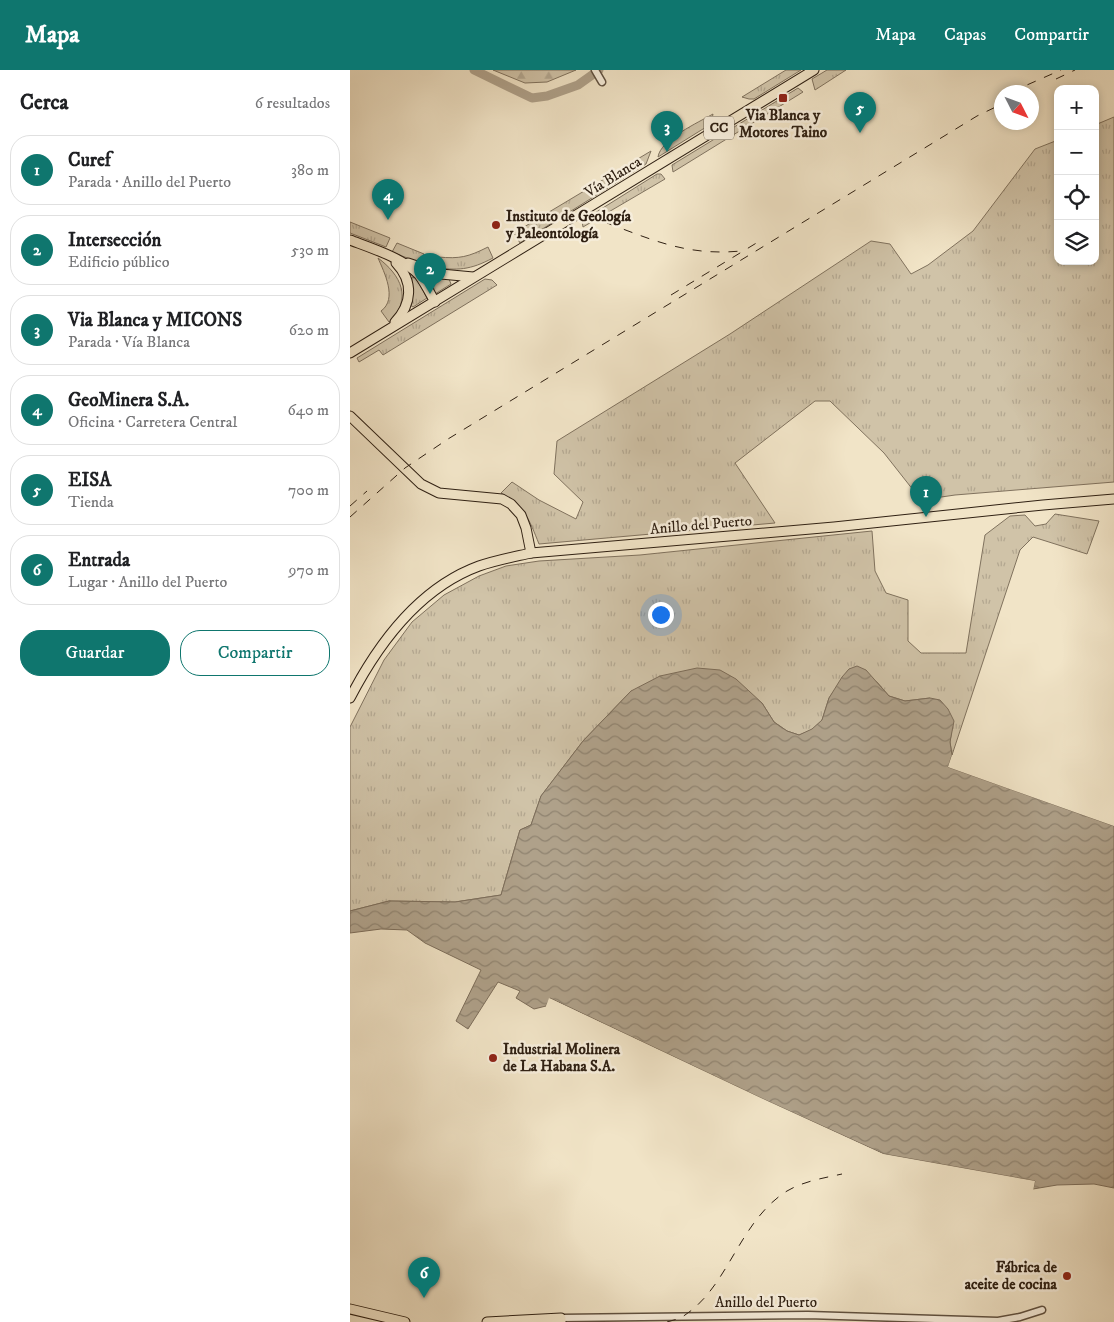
<!DOCTYPE html>
<html lang="es">
<head>
<meta charset="utf-8">
<style>
  body { margin:0; font-family:"IM FELL DW Pica",serif; background:#f6f6f6; color:#202124 }
  .controls { position:absolute; right:15px; top:15px; display:grid; overflow:hidden; border-radius:10px; box-shadow:0 2px 8px #0003 }
  .controls button { width:45px; height:45px; display:grid; place-items:center; padding:0; border:0; border-bottom:1px solid #e0e0e0; background:#fff; color:#202124; font:25px sans-serif }
  .compass { position:absolute; left:644px; top:15px; width:45px; height:45px; border-radius:50%; background:#fff; box-shadow:0 2px 8px #0003; rotate:132deg }
  .you { position:absolute; left:310px; top:544px; width:18px; height:18px; margin:-12px; border:4px solid #fff; border-radius:50%; background:#1a73e8; box-shadow:0 0 0 8px #1a73e833 }
  .badge { display:grid; place-items:center; width:32px; height:32px; border-radius:50%; background:#0f766e; color:#fff; font-size:16px; font-weight:700 }
  .pin { position:absolute; translate:-50% -41px; filter:drop-shadow(0 1px 2px #0008) }
  .pin::after { content:''; position:absolute; top:26px; width:18px; height:15px; background:inherit; clip-path:polygon(0 0,100% 0,50% 100%) }
  .list { margin:0; padding:0; list-style:none }
  h2 { display:flex; justify-content:space-between; align-items:center; height:65px; margin:0; padding:0 20px; font-size:21px }
  h2 small { font-size:16px; font-weight:400; color:#757577 }
  .list li { display:grid; grid-template-columns:32px 1fr auto; gap:15px; align-items:center; box-sizing:border-box; height:70px; margin:0 10px 10px; padding:0 10px; border:1px solid #e0e0e0; border-radius:20px }
  .list b { display:block; font-size:19px; white-space:nowrap }
  .list p { margin:0; font-size:16px; white-space:nowrap; color:#757577 }
  .list em { font-size:16px; font-style:normal; color:#757577 }
  .actions { display:flex; gap:10px; padding:15px 20px }
  .actions a { flex:1; padding:11px 0; border:1px solid #0f766e; border-radius:20px; text-align:center; font-size:18px; color:#0f766e }
  .actions .main { background:#0f766e; color:#fff }
  .icon { flex:none; width:28px; height:28px; fill:none; stroke:currentColor; stroke-width:2; stroke-linecap:round; stroke-linejoin:round }
  .map { position:relative; flex:none; width:764px; height:1252px; overflow:hidden }
  header { display:flex; align-items:center; gap:30px; box-sizing:border-box; height:70px; padding:0 25px; background:#0f766e; color:#fff }
  header strong { font-size:24px }
  nav { display:flex; gap:28px; margin-inline-start:auto; font-size:18px }
  main { display:flex }
  aside { flex:1; background:#fff }
  .map>svg:first-child { display:block }
  .grass { fill:url(#grass-tufts); stroke:#80725e }
  .forest { fill:url(#forest-firs); stroke:#80725e }
  .water { fill:url(#water-waves); stroke:#7c6d5a }
  .pier { fill:#f1e4c7 }
  .lines { fill:none; stroke-linecap:round; stroke-linejoin:round }
  .river { stroke:#afa18a; stroke-width:9 }
  .minor-casing { stroke:#605140; stroke-width:9 }
  .major-casing { stroke:#2f2013; stroke-width:11 }
  .minor { stroke:#f6eddb; stroke-width:6 }
  .major { stroke:#f1e4c7; stroke-width:9 }
  .rail { stroke:#2f2013; stroke-width:1; stroke-dasharray:9 9; stroke-linecap:butt }
  .poi-dot { fill:#8f2418; stroke:#f6eddb; stroke-width:2 }
  .labels { text-anchor:middle; dominant-baseline:central; stroke-width:5; stroke-linejoin:round; paint-order:stroke }
  .shield { fill:#f6eddb; stroke:#6b5e4f; stroke-width:1 }
  .shield-label { font-size:14px; font-weight:bold; fill:#2f2013 }
  .poi-label { font-size:15px; font-weight:bold; fill:#2f2013; stroke:#f6eddb; text-anchor:start }
  .street-label { font-size:15px; fill:#2f2013; stroke:#f6eddb }
</style>
</head>
<body>
<header>
<strong>Mapa</strong>
<nav><a>Mapa</a><a>Capas</a><a>Compartir</a></nav>
</header>
<main>
<aside>
<h2>Cerca<small>6 resultados</small></h2>
<ul class="list">
<li><span class="badge">1</span><div><b>Curef</b><p>Parada · Anillo del Puerto</p></div><em>380 m</em></li>
<li><span class="badge">2</span><div><b>Intersección</b><p>Edificio público</p></div><em>530 m</em></li>
<li><span class="badge">3</span><div><b>Via Blanca y MICONS</b><p>Parada · Vía Blanca</p></div><em>620 m</em></li>
<li><span class="badge">4</span><div><b>GeoMinera S.A.</b><p>Oficina · Carretera Central</p></div><em>640 m</em></li>
<li><span class="badge">5</span><div><b>EISA</b><p>Tienda</p></div><em>700 m</em></li>
<li><span class="badge">6</span><div><b>Entrada</b><p>Lugar · Anillo del Puerto</p></div><em>970 m</em></li>
</ul>
<div class="actions"><a class="main">Guardar</a><a>Compartir</a></div>
</aside>
<div class="map">
<svg width="764" height="1252" viewBox="0 0 764 1252">
  <defs>
    <pattern id="grass-tufts" width="24" height="20" patternUnits="userSpaceOnUse" patternTransform="scale(1.25)"><rect width="24" height="20" fill="#d0c3a8"/><path d="M3 7l-1-3M5 7V3M7 7l1-3M15 17l-1-3M17 17v-4M19 17l1-3" fill="none" stroke="#b3a790"/></pattern>
    <pattern id="forest-firs" width="22" height="20" patternUnits="userSpaceOnUse" patternTransform="scale(1.25)"><rect width="22" height="20" fill="#d0c3a8"/><path d="M5 1l3.5 6h-7zM16 11l3.5 6h-7z" fill="#b3a790"/></pattern>
    <pattern id="water-waves" width="16" height="10" patternUnits="userSpaceOnUse" patternTransform="scale(1.25)"><rect width="16" height="10" fill="#afa18a"/><path d="M0 5q4-4 8 0t8 0" fill="none" stroke="#8f8370"/></pattern>
  </defs>
  <rect width="100%" height="100%" fill="#f1e4c7"/>
  <filter id="stains"><feTurbulence type="fractalNoise" baseFrequency=".004" numOctaves="4"/><feColorMatrix values="0 0 0 0 .2 0 0 0 0 .09 0 0 0 0 .02 0 0 0 .5 -.17"/></filter>
  <radialGradient id="worn" r=".72"><stop offset=".6" stop-color="#630" stop-opacity="0"/><stop offset="1" stop-color="#630" stop-opacity=".3"/></radialGradient>
  <g class="grass">
    <path d="M436,0H451L404,29H399L392,27Z"/>
    <path d="M477,0H496L465,20L462,9Z"/>
    <path d="M448,18L453,22L323,102L322,95Z"/>
    <path d="M363,44L361,54L308,87C310,70 349,52 363,44Z"/>
    <path d="M764,47V412L605,425L571,430L534,383L480,331H465L385,393L425,453L189,474C179,449 175,437 151,423L162,412L189,430L226,449L233,432L204,404L207,371L380,264L521,171L540,174L561,204L578,195L623,161L685,79L708,70V191H745V55Z"/>
    <path d="M301,81L296,94L170,173L164,163Z"/>
    <path d="M307,104H311L315,109L233,157L232,151Z"/>
    <path d="M0,152L40,168L36,177L0,163Z"/>
    <path d="M47,173L74,184L70,193L42,182Z"/>
    <path d="M138,177L143,188C120,200 108,201 82,197L88,187C110,189 118,187 138,177Z"/>
    <path d="M28,188C51,205 63,229 39,252L31,241C48,229 34,202 28,188Z"/>
    <path d="M74,203L99,209L101,214L85,224Z"/>
    <path d="M62,207L66,208L77,228L63,237L60,235Z"/>
    <path d="M135,209L142,210L147,215L33,285L29,280L9,292L7,288Z"/>
    <path d="M705,444L749,451L737,484L683,467L670,480L602,685L600,672L603,651L580,628L555,631L539,626L527,612L499,599L479,628L472,650L462,660L449,665L437,661L424,652L412,633L281,621L233,671L191,726L181,755L170,760L151,825L105,832L39,831L0,841V657L34,590L62,552L94,525L129,506L156,496L189,491L290,485L522,461L525,501L536,523L558,530V571L571,583H616L635,465L660,446L675,445L685,456L696,454Z"/>
  </g>
  <path class="forest" d="M143,0H226L197,12L175,13Z"/>
  <path class="water" d="M507,596L516,600L539,626L555,631L580,628L590,630L598,639L604,651L600,672L602,685L598,697L764,756V1118L744,1114L707,1115L683,1119L685,1111L534,1084L413,1029L200,928L196,936L184,939L166,928L170,921L148,912L118,959L106,951L131,900L75,873L57,860L31,859L0,863V841L39,831L105,832L151,825L170,760L181,755L191,726L233,671L281,621L310,606L347,598L370,600L386,609L412,633L424,652L437,661L449,665L462,659L472,650L479,628L492,607L499,599Z"/>
  <g class="pier">
    <path d="M602,685H604L601,696L764,753V756L598,697Z"/>
    <path d="M199,928L413,1029L533,1084L685,1111L683,1121L681,1119L682,1113L533,1086L412,1032L201,931L198,937L196,936Z"/>
  </g>
  <g class="lines">
    <path class="river" d="M124,0L182,28L197,26L228,15L249,0"/>
    <defs>
      <g id="minor">
        <path d="M245,0L252,12"/>
        <path d="M211,1248L458,1245L648,1251L670,1247L692,1240"/>
      </g>
      <g id="major">
        <path d="M0,170C21,178 53,188 69,205C75,213 80,223 85,232"/>
        <path d="M58,193L91,204L123,207"/>
        <path d="M45,252C62,234 64,212 46,193"/>
        <path d="M0,283L464,0"/>
        <path d="M0,346L71,414L89,423L152,429L161,434L171,445L176,458L181,483"/>
        <path d="M0,628C28,574 69,518 129,496C146,490 163,487 181,483L484,457L693,435L764,429"/>
        <path d="M0,1239L55,1252"/>
        <path d="M137,1252L211,1248V1252"/>
      </g>
    </defs>
    <use href="#minor" class="minor-casing"/>
    <use href="#major" class="major-casing"/>
    <use href="#minor" class="minor"/>
    <use href="#major" class="major"/>
    <g class="rail">
      <path d="M706,9L725,0"/>
      <path d="M661,22L711,0"/>
      <path d="M257,153C305,171 338,186 391,181"/>
      <path d="M321,225L413,169"/>
      <path d="M0,436L17,421"/>
      <path d="M0,447L55,398L98,369L627,46L652,34"/>
      <path d="M317,1252C323,1250 330,1249 335,1245C379,1216 389,1151 437,1121C454,1111 474,1108 492,1104"/>
    </g>
  </g>
  <g class="poi-dot">
    <rect x="428" y="23" width="10" height="10" rx="2.5"/>
    <circle cx="146" cy="155" r="5"/>
    <circle cx="143" cy="988" r="5"/>
    <circle cx="717" cy="1206" r="5"/>
  </g>
  <g class="labels">
    <rect class="shield" x="354" y="46.5" width="30" height="23" rx="4"/>
    <g class="shield-label">
      <text x="369" y="58">CC</text>
    </g>
    <g class="poi-label">
      <text x="433" y="45" text-anchor="middle">Via Blanca y<tspan x="433" dy="17">Motores Taino</tspan></text>
      <text x="156" y="146">Instituto de Geología<tspan x="156" dy="17">y Paleontología</tspan></text>
      <text x="153" y="979">Industrial Molinera<tspan x="153" dy="17">de La Habana S.A.</tspan></text>
      <text x="707" y="1197" text-anchor="end">Fábrica de<tspan x="707" dy="17">aceite de cocina</tspan></text>
    </g>
    <g class="street-label">
      <text transform="translate(263 107) rotate(-32)">Vía Blanca</text>
      <text transform="translate(351 455) rotate(-5)">Anillo del Puerto</text>
      <text x="416" y="1232">Anillo del Puerto</text>
    </g>
  </g>
  <rect width="100%" height="100%" filter="url(#stains)"/>
  <rect width="100%" height="100%" fill="url(#worn)"/>
</svg>
<div class="controls">
<button>+</button>
<button>−</button>
<button><svg class="icon" aria-label="locate" viewBox="0 0 24 24"><circle cx="12" cy="12" r="6"/><path d="M12 2v4M12 18v4M2 12h4M18 12h4"/></svg></button>
<button><svg class="icon" aria-label="layers" viewBox="0 0 24 24"><path d="M12 4l9 5-9 5-9-5zM3 14l9 5 9-5"/></svg></button>
</div>
<svg class="compass" viewBox="-18 -18 36 36"><path d="M0-13l5 13h-10z" fill="#e53935"/><path d="M0 13l5-13h-10z" fill="#757577"/></svg>
<div class="you"></div>
<div class="pin badge" style="left:576px;top:447px">1</div>
<div class="pin badge" style="left:80px;top:224px">2</div>
<div class="pin badge" style="left:317px;top:82px">3</div>
<div class="pin badge" style="left:38px;top:150px">4</div>
<div class="pin badge" style="left:510px;top:63px">5</div>
<div class="pin badge" style="left:74px;top:1228px">6</div>
</div>
</main>
</body>
</html>
